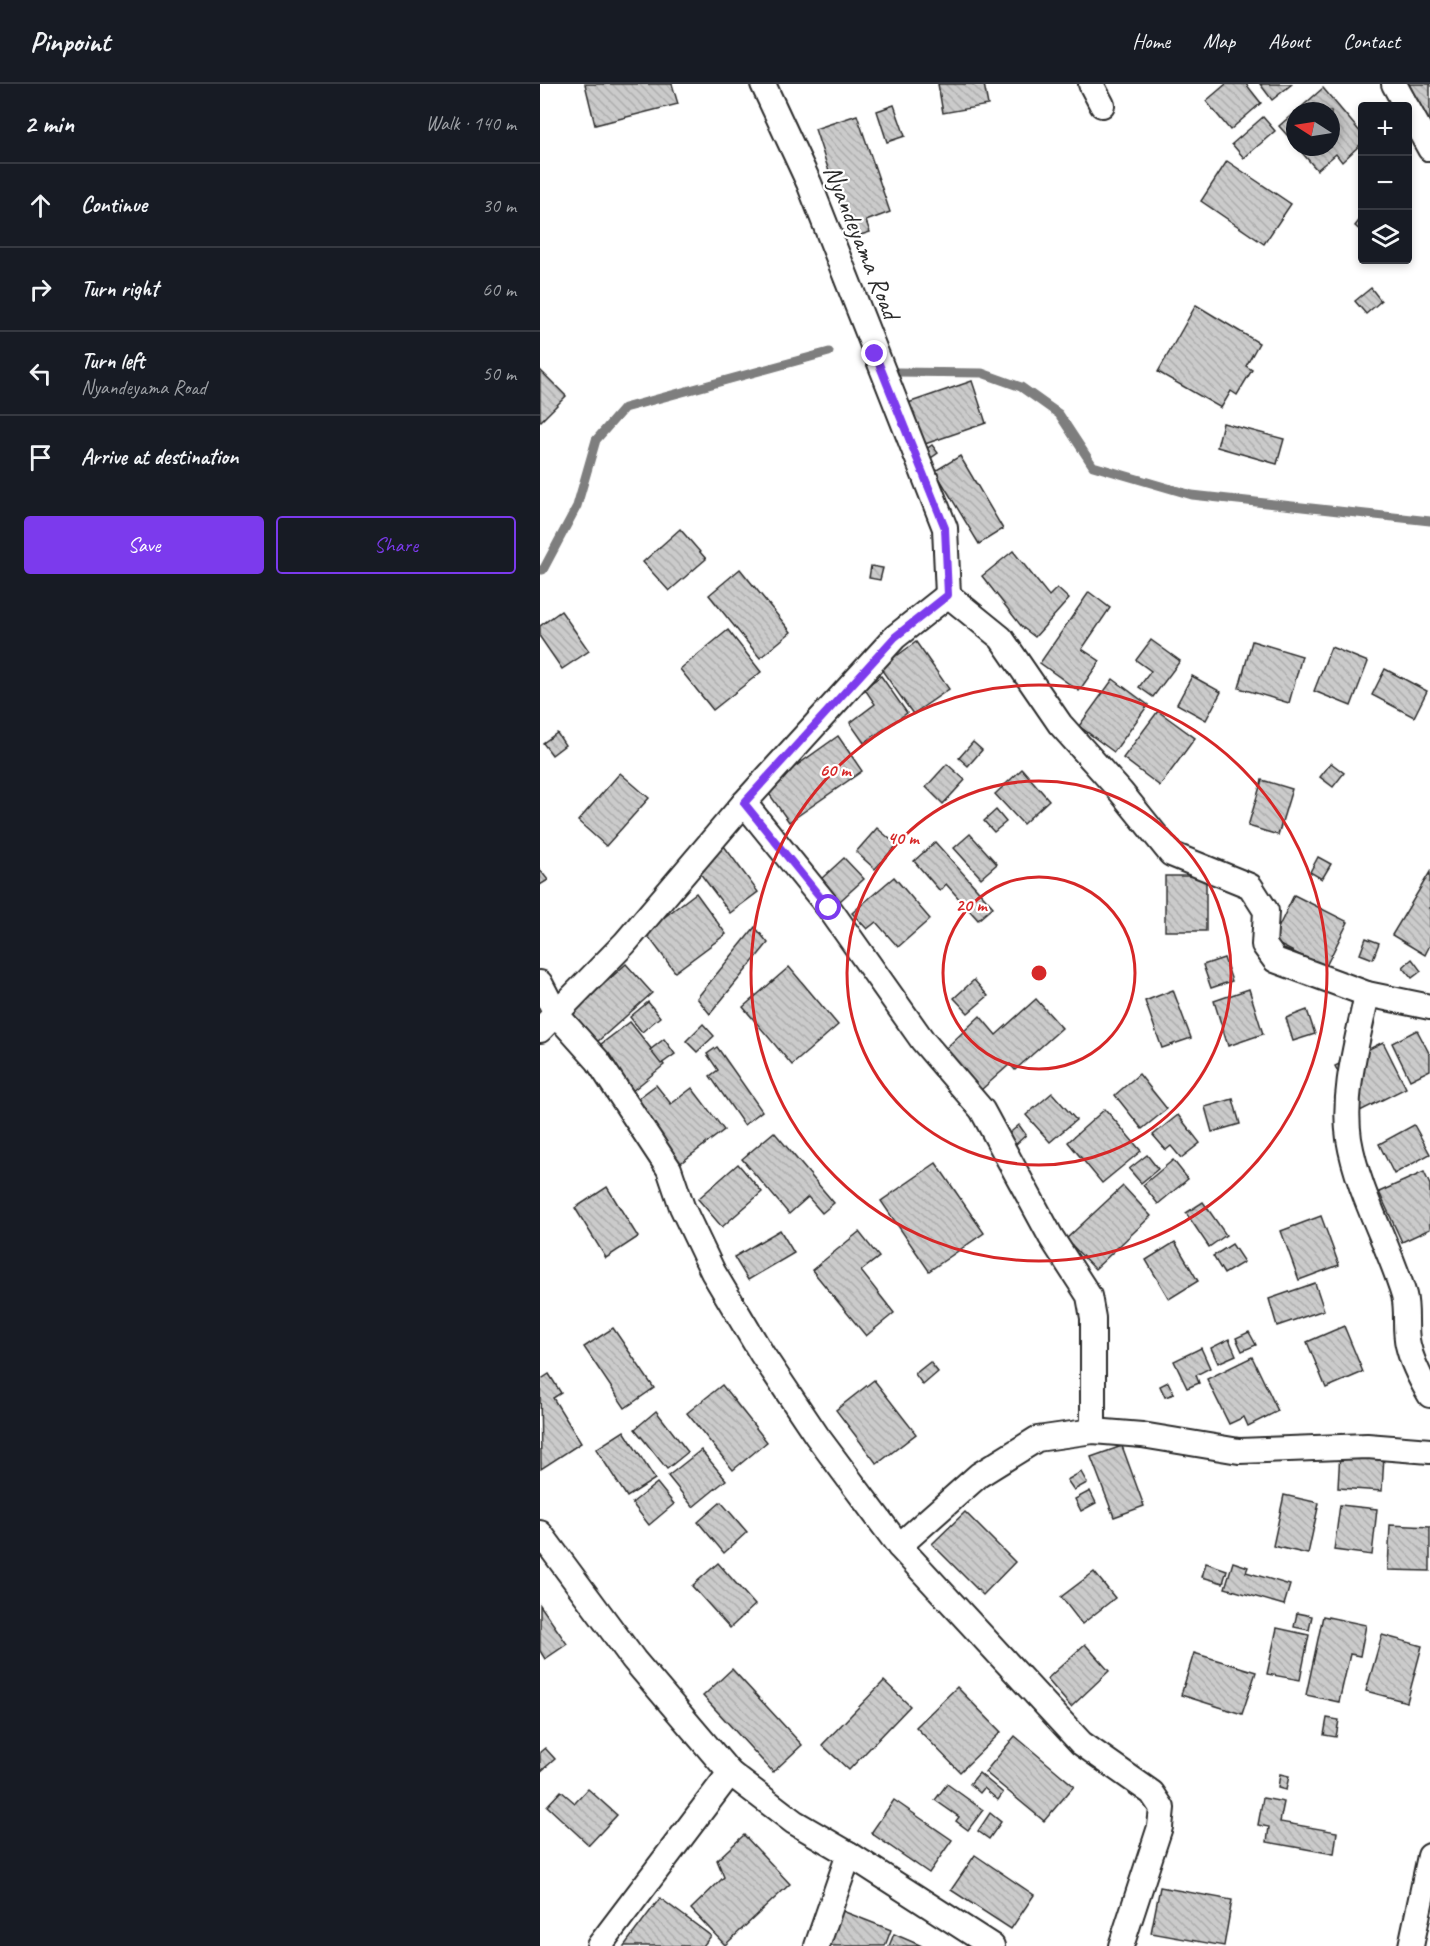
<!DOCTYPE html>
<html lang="en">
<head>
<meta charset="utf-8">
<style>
  body { margin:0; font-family:Caveat,sans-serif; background:#242831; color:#f1f3f6 }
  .controls { position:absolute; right:18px; top:18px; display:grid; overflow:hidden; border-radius:6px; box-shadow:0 3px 9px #0003 }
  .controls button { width:54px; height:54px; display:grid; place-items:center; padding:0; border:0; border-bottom:2px solid #363941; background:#171b24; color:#f1f3f6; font:30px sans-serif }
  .compass { position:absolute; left:746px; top:18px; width:54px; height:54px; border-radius:50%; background:#171b24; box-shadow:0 3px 9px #0003; rotate:282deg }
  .stop { position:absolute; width:18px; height:18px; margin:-14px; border:4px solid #7c3aed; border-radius:50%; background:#fff }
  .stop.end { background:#7c3aed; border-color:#fff; box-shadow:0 2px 6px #0008 }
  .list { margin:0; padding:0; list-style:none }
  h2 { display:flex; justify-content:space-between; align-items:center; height:78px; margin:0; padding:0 24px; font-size:26px }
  h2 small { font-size:20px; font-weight:400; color:#9ea1a6 }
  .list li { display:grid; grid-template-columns:39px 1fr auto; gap:18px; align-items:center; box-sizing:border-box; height:84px; padding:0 24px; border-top:2px solid #363941 }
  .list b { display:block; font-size:22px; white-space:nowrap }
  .list p { margin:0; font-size:20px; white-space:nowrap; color:#9ea1a6 }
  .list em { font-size:20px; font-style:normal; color:#9ea1a6 }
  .actions { display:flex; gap:12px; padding:18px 24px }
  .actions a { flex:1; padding:14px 0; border:2px solid #7c3aed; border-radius:6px; text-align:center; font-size:21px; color:#7c3aed }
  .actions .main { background:#7c3aed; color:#fff }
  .icon { flex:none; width:33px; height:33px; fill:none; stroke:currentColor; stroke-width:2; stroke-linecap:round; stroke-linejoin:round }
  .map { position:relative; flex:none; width:890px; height:1862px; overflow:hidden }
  header { display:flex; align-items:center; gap:36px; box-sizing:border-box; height:84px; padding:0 30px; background:#171b24; border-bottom:2px solid #363941 }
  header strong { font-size:28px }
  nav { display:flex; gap:33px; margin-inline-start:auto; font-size:21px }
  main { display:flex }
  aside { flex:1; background:#171b24 }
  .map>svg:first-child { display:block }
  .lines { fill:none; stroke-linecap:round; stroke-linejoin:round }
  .stream { stroke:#7e7e7e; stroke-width:9 }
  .building { fill:url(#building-back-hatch); stroke:#2b2b2b; stroke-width:1.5 }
  .minor-casing { stroke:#2b2b2b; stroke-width:28 }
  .minor { stroke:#fff; stroke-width:24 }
  .route { stroke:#7c3aed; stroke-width:8 }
  .ring { fill:none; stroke:#d62828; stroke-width:3 }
  .labels { text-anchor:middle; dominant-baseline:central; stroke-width:4.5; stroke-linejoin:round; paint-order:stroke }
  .street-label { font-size:26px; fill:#2b2b2b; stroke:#fff }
  .centre { fill:#d62828; stroke:#fff; stroke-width:3 }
  .ring-label { font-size:18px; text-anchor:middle; font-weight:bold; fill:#d62828; stroke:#fff; stroke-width:4.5; stroke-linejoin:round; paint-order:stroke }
</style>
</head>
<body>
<header>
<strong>Pinpoint</strong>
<nav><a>Home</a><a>Map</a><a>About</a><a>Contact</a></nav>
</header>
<main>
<aside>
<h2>2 min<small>Walk · 140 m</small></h2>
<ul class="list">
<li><svg class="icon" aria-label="ahead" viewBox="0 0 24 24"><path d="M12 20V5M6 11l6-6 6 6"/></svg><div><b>Continue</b></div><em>30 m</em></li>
<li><svg class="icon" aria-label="right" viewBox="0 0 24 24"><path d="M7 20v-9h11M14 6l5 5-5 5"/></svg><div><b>Turn right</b></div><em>60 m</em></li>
<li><svg class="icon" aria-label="left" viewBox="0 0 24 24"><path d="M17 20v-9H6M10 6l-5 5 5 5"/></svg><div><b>Turn left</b><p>Nyandeyama Road</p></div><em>50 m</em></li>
<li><svg class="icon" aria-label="arrive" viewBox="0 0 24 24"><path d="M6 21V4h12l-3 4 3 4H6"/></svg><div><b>Arrive at destination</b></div></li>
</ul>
<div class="actions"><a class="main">Save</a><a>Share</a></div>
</aside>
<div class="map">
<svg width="890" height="1862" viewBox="0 0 890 1862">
  <defs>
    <pattern id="building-back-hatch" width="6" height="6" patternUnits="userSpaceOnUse" patternTransform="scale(1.5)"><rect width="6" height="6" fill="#cbcbcb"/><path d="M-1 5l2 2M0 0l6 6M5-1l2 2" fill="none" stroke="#aeaeae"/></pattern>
  </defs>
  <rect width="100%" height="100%" fill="#fff"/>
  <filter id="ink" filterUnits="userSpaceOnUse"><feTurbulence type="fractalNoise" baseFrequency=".0167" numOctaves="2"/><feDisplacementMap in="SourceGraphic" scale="12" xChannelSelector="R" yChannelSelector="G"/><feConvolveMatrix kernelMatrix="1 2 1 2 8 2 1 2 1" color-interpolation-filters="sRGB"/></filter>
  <g filter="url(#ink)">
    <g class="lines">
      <g class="stream">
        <path d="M357,288L442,289L481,303L519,330L553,382L652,411L890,437"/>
        <path d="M0,486H3L37,422L56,356L84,324L289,268"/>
      </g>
    </g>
    <g class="building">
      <path d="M45,0H132L138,20L55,41Z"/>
      <path d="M398,0H444L448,21L403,29Z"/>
      <path d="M686,0H706L721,19L690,46L666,17Z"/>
      <path d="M720,0H752L732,16Z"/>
      <path d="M863,0H890V51Z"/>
      <path d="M783,4L822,50V59L802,78L796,70L777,86L757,63H791V27H757Z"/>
      <path d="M354,21L365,52L347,58L337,27Z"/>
      <path d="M755,28V60L739,42Z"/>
      <path d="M317,31L350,128L326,137L330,148L311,154L275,45Z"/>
      <path d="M723,33L735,47L704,74L692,60Z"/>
      <path d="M687,77L751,120L724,160L661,117Z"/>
      <path d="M822,133V148L815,142Z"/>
      <path d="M831,204L841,217L826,230L815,217Z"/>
      <path d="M656,221L719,259L706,282L712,286L697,311L691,307L681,324L618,288Z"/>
      <path d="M0,286L26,312L0,338Z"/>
      <path d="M432,297L446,339L382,361L368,319Z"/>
      <path d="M683,339L744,355L737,380L677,363Z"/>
      <path d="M392,361L398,369L388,376L382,368Z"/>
      <path d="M420,372L463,445L439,460L395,387Z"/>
      <path d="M140,445L166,475L129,507L103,478Z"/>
      <path d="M473,467L509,512L517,504L529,515L495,553L482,543L442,492Z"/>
      <path d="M331,482L343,484L340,496L329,494Z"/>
      <path d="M200,485L251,548L220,574L169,511Z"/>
      <path d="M549,508L570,524L542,565L560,577L539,607L500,579Z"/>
      <path d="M21,527L49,567L22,585L0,553V542Z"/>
      <path d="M188,546L221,588L173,626L140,585Z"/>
      <path d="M611,556L640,577L613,613L599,603L611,587L596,576Z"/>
      <path d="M712,557L762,572L749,619L699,604Z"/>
      <path d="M376,558L409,605L373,630L336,578L354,565L358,571Z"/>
      <path d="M791,563L828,578L811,622L774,607Z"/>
      <path d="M845,585L887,607L874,633L832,611Z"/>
      <path d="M341,592L367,629L324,659L310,639L335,620L324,604Z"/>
      <path d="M652,592L681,608L666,636L637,620Z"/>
      <path d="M573,595L608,621L574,668L539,642Z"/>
      <path d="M618,627L655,654L620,702L583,674Z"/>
      <path d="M17,649L25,661L12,671L3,659Z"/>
      <path d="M298,652L322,687L249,738L225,704Z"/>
      <path d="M433,658L442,666L428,682L419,674Z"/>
      <path d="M791,679L804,689L793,703L780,693Z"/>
      <path d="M407,680L425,696L403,720L386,703Z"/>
      <path d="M482,685L509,716L483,740L455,710Z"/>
      <path d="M80,689L109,714L66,762L38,737Z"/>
      <path d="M722,696L752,705L738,751L708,742Z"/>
      <path d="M456,726L466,738L454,748L444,737Z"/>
      <path d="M337,744L357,761L335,785L316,768Z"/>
      <path d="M430,750L457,780L441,794L414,764Z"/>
      <path d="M395,758L453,823L438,836L406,800L400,807L374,777Z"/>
      <path d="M184,762L218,808L190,829L156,784Z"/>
      <path d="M778,773L791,780L782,795L770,788Z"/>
      <path d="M304,774L324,795L300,817L281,795Z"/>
      <path d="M0,786L8,796L0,801Z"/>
      <path d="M890,788V861L885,871L852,851Z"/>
      <rect x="625" y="792" width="41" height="55"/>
      <path d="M354,793L390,835L358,863L336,838L327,845L312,829Z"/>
      <path d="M156,809L186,850L135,888L105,848Z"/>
      <path d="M754,811L808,838L785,884L732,857Z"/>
      <path d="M215,843L228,859L170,930L157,914Z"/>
      <path d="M826,854L839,859L833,875L820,870Z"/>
      <path d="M684,874L692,897L671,904L663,881Z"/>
      <path d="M872,875L881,887L872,894L863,883Z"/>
      <path d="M86,880L112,909L57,958L31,930Z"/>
      <path d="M249,883L298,941L252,981L203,923Z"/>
      <path d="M434,896L448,912L428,929L414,914Z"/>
      <path d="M709,905L723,950L688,962L674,917Z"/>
      <path d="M633,906L651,954L622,964L605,917Z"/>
      <path d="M496,915L522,944L475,986L470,980L441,1006L405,965L440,932L456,951Z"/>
      <path d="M108,918L120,933L102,948L90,933Z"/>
      <path d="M767,926L775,950L753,957L746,934Z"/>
      <path d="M90,938L124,981L91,1008L56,964Z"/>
      <path d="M163,940L174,952L157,968L146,957Z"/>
      <path d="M877,946L890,971V986L870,996L852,959Z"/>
      <path d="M124,955L135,970L121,980L110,966Z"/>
      <path d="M843,958L866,1004L818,1028L795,982Z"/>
      <path d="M177,963L222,1027L204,1041L170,992L178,986L167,970Z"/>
      <path d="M599,990L627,1025L602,1045L575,1011Z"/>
      <path d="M116,1001L131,1020L152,1004L184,1046L138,1081L92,1019Z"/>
      <path d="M512,1009L536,1036L510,1058L486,1031Z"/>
      <path d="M693,1015L700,1040L672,1048L665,1023Z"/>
      <path d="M565,1025L601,1067L562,1099L528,1058Z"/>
      <path d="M638,1031L660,1059L641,1074L631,1062L626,1066L613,1051Z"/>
      <path d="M479,1041L486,1051L474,1062L466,1052Z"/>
      <path d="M874,1041L890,1070L854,1090L839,1060Z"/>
      <path d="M234,1048L294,1119L282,1129L268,1113L249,1130L202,1075Z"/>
      <path d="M607,1071L618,1085L601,1099L589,1085Z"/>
      <path d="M633,1076L648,1095L618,1120L603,1101Z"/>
      <path d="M396,1079L444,1149L389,1187L341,1117Z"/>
      <path d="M198,1080L222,1108L182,1143L158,1115Z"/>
      <path d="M884,1088L890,1101V1145L862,1158L839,1108Z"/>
      <path d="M583,1102L611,1132L555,1185L526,1155Z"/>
      <path d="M67,1103L98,1153L66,1174L35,1124Z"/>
      <path d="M663,1118L686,1151L669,1163L646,1129Z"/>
      <path d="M781,1132L799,1181L759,1196L741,1147Z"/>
      <path d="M240,1146L254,1169L208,1196L194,1173Z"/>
      <path d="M319,1148L339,1173L321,1187L354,1229L326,1252L272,1186Z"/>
      <path d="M635,1158L658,1197L629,1215L606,1176Z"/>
      <path d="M692,1160L704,1178L684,1190L673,1172Z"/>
      <path d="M775,1199L784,1226L737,1242L729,1215Z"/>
      <path d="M804,1242L823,1288L786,1304L767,1258Z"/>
      <path d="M73,1244L114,1304L85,1324L44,1263Z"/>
      <path d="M709,1248L716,1261L702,1267L696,1254Z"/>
      <path d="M689,1255L696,1271L678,1279L671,1264Z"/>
      <path d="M661,1264L670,1284L656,1291L659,1299L647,1304L634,1277Z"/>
      <path d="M712,1273L738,1327L708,1342L704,1333L689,1340L667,1295Z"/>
      <path d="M390,1278L398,1288L383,1301L375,1290Z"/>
      <path d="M9,1290L21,1309L13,1314L41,1359L1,1385L0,1296Z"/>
      <path d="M334,1296L376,1350L337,1380L296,1326Z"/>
      <path d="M628,1298L634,1310L625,1313L620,1302Z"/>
      <path d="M182,1301L227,1358L193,1386L147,1329Z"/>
      <path d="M116,1327L148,1368L127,1385L95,1345Z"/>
      <path d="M84,1347L115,1395L87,1413L56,1365Z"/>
      <path d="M582,1362L604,1422L574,1433L551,1373Z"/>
      <path d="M161,1366L186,1396L153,1423L128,1392Z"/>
      <path d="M800,1368L844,1371L842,1407L798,1404Z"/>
      <path d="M541,1388L547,1399L534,1406L527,1396Z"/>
      <path d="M117,1399L134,1420L109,1441L92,1419Z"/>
      <path d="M550,1407L556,1419L541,1427L535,1415Z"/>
      <path d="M744,1411L779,1419L768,1470L733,1462Z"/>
      <path d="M181,1418L207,1448L184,1469L158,1438Z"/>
      <path d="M800,1421L837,1425L832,1471L794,1466Z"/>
      <path d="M425,1428L475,1478L443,1511L392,1460Z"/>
      <path d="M850,1441L890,1443V1487L848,1486Z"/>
      <path d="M693,1478L708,1483L706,1488L750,1501L744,1521L685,1504Z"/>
      <path d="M178,1479L215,1521L190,1544L152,1502Z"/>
      <path d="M666,1479L687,1486L683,1499L662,1493Z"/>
      <path d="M554,1488L575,1514L542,1540L521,1513Z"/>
      <path d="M0,1521L27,1560L5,1575L0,1567Z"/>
      <path d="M757,1529L772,1532L769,1546L754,1543Z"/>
      <path d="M783,1532L826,1541L820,1572L810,1570L799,1618L766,1611Z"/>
      <path d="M737,1544L769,1551L760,1596L727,1590Z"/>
      <path d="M842,1551L882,1562L867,1618L826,1607Z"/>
      <path d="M545,1560L569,1587L531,1623L507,1595Z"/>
      <path d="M654,1569L716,1588L702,1630L641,1611Z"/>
      <path d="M192,1585L262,1661L233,1688L163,1612Z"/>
      <path d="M344,1597L370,1622L309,1686L282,1661Z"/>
      <path d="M417,1603L461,1648L420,1688L376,1643Z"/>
      <path d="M787,1634L799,1636L796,1653L784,1651Z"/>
      <path d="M475,1652L534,1702L504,1737L445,1688Z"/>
      <path d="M5,1664L15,1675L0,1688V1668Z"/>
      <path d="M439,1689L463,1709L458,1716L444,1704L440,1709L430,1700Z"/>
      <path d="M740,1690L749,1692L746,1706L738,1704Z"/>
      <path d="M407,1700L443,1726L428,1746L416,1737L419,1733L395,1716Z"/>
      <path d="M48,1705L77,1731L49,1761L7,1722L21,1707L35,1719Z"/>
      <path d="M723,1714L744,1718L740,1738L797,1748L794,1770L727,1758L729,1743L718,1741Z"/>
      <path d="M354,1716L412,1756L389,1789L331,1749Z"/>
      <path d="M450,1729L461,1738L449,1755L438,1747Z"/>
      <path d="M204,1751L250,1800L185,1861L151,1825L184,1793L177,1776Z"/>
      <path d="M435,1771L494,1811L471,1845L411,1806Z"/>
      <path d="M620,1803L692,1816L684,1862L611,1849Z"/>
      <path d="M120,1814L171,1852L163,1862H84Z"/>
      <path d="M300,1826L351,1846L345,1862H286Z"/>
      <path d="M354,1850L382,1862H349Z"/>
    </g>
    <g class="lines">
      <defs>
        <g id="minor">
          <path d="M223,0L269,99L405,444L408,511"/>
          <path d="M551,0L562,21"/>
          <path d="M854,0L866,22"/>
          <path d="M868,25L890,65"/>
          <path d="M408,511L461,554L520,640L581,708L631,770L710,802L726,827L724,861L735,876L827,910L890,923"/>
          <path d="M204,719L289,824L383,957L442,1026L511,1153L549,1212L553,1234V1347"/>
          <path d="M0,899L16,930L58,977L129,1085L142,1123L173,1188L222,1270L277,1352L359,1462L541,1659L612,1709L622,1724L620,1743L581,1862"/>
          <path d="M827,910C818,956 802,1007 809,1055C818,1109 848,1158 864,1211C868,1227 864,1245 868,1261C872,1279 881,1296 890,1311"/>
          <path d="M0,946L85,859L204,719L355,553L408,511"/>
          <path d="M0,1449L94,1576L190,1689L254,1738L309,1770L452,1862"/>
          <path d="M359,1462L439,1391L497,1355L553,1347L602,1351L699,1367L827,1362L890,1367"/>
          <path d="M59,1862L190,1689"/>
          <path d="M277,1862L309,1770"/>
          <path d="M871,1862L890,1772"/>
        </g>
      </defs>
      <use href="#minor" class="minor-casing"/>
      <use href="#minor" class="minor"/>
    </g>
  </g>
  <g class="lines" filter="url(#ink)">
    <path class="route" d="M289,824L204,719L355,553L408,511L405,444L335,270"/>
  </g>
  <g class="ring">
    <circle cx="499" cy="889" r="96"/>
    <circle cx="499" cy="889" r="192"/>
    <circle cx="499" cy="889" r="288"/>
  </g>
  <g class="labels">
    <g class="street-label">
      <text transform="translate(322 158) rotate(68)">Nyandeyama Road</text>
    </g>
  </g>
  <circle cx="499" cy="889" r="9" class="centre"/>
  <g class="ring-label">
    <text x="295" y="692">60 m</text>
    <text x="363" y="760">40 m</text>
    <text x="431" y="827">20 m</text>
  </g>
</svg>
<div class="controls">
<button>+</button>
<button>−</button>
<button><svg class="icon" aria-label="layers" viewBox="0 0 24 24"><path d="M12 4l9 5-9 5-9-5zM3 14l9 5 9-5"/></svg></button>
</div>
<svg class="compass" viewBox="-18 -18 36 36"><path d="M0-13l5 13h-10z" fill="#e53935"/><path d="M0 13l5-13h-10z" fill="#9ea1a6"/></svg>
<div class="stop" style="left:289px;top:824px"></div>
<div class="stop end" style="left:335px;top:270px"></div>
</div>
</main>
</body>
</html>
